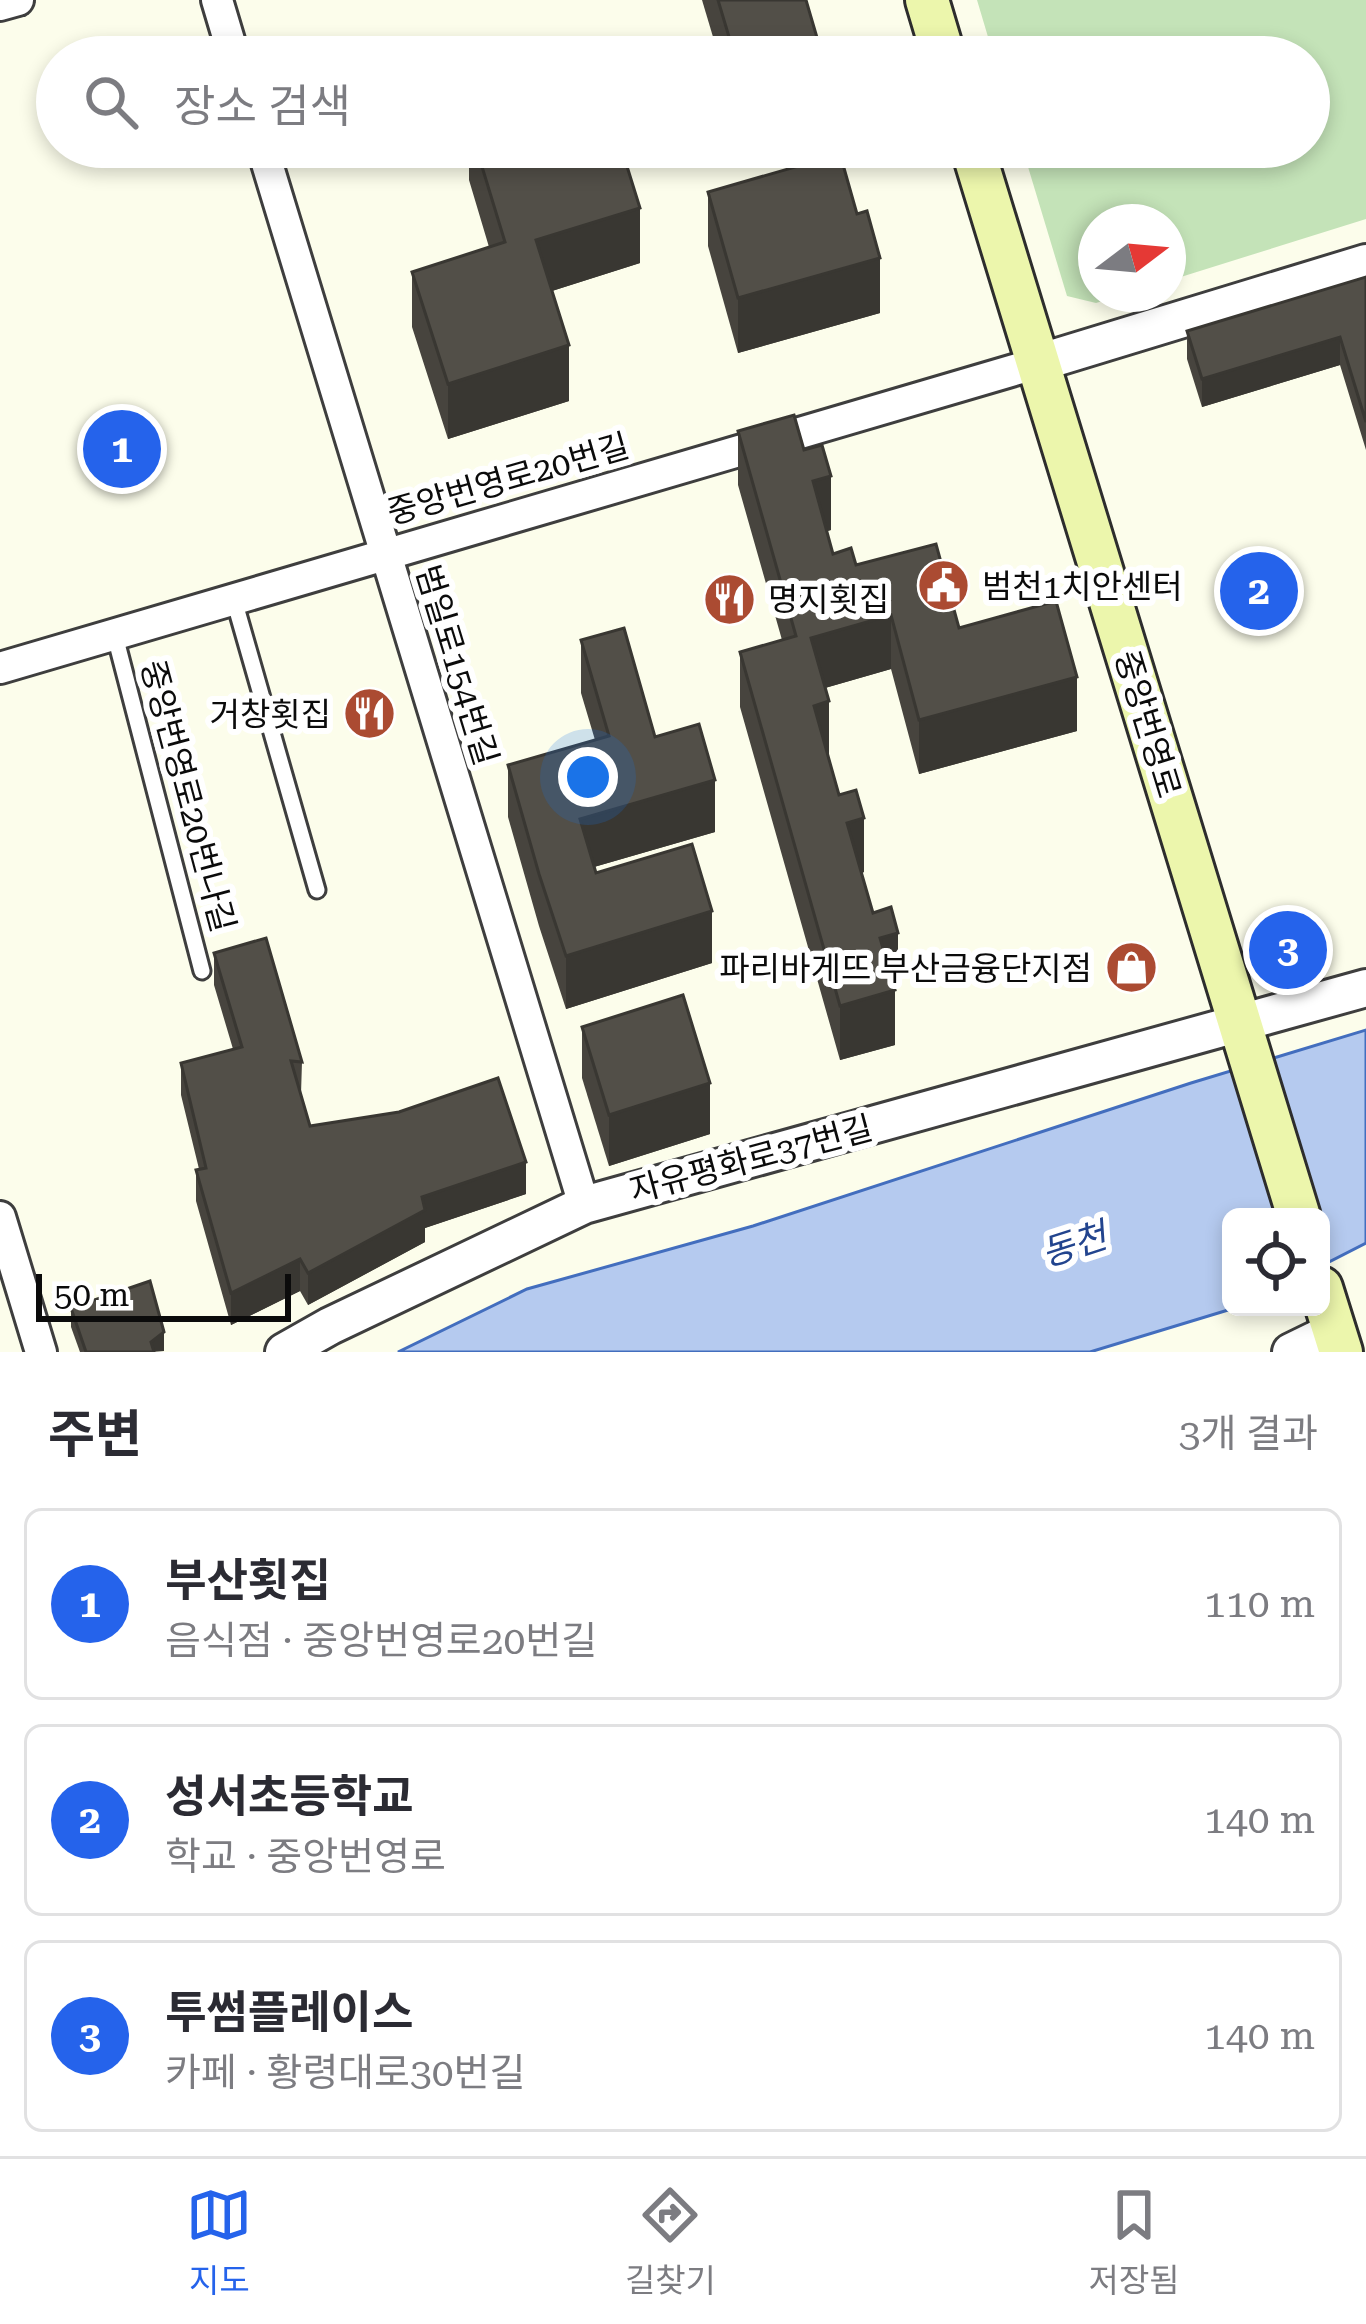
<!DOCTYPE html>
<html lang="ko">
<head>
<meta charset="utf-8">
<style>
  body { margin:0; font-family:"Roboto Serif","Noto Sans KR",serif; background:#f7f7f7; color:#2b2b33 }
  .controls { position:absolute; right:36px; bottom:36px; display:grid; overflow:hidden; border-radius:18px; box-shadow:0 6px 18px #0003 }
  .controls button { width:108px; height:108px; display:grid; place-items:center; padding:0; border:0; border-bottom:3px solid #e1e1e2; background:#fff; color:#2b2b33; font:60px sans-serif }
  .compass { position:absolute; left:1078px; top:204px; width:108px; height:108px; border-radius:50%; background:#fff; box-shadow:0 6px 18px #0003; rotate:74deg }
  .scale { position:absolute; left:36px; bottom:30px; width:255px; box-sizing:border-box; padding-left:12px; border:6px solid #0b0b0b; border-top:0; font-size:33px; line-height:42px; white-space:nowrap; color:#0b0b0b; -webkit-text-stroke:9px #fff; paint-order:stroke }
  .you { position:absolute; left:588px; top:777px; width:42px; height:42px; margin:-30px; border:9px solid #fff; border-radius:50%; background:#1a73e8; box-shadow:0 0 0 18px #1a73e833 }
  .badge { display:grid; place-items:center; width:78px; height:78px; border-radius:50%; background:#2563eb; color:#fff; font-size:39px; font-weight:700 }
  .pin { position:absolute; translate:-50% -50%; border:6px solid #fff; box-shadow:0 3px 12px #0006 }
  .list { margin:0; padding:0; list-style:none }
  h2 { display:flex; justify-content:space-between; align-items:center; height:156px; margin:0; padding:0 48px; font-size:51px }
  h2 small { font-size:39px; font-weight:400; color:#7c7c81 }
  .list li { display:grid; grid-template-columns:78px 1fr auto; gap:36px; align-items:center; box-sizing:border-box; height:192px; margin:0 24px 24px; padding:0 24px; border:3px solid #e1e1e2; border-radius:18px }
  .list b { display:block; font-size:45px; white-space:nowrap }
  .list p { margin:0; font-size:39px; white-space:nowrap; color:#7c7c81 }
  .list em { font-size:39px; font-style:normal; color:#7c7c81 }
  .icon { flex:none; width:66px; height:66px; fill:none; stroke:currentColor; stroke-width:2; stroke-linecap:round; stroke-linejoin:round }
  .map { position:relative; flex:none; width:1366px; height:1352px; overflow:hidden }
  .search { position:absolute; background:#fff; box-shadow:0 6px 18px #0003; left:36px; right:36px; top:36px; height:132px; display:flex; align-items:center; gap:30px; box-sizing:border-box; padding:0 42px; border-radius:66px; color:#7c7c81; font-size:45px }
  .sheet { height:804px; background:#fff }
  nav { display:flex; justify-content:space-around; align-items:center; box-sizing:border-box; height:168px; border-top:3px solid #e1e1e2; background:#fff; font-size:33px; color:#7c7c81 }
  nav a { display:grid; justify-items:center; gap:6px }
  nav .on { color:#2563eb }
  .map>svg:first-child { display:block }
  .green { fill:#c4e3b8 }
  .water { fill:#b5caef; stroke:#436ebe; stroke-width:3 }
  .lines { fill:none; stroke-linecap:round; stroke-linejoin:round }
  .service-casing { stroke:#3e3e3e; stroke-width:21 }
  .minor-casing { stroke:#3e3e3e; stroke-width:36 }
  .tertiary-casing { stroke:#3e3e3e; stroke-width:42 }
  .secondary-casing { stroke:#2d2d2d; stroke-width:48 }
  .service { stroke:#fff; stroke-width:15 }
  .minor { stroke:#fff; stroke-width:30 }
  .tertiary { stroke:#fff; stroke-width:36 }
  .secondary { stroke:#ecf6ac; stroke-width:42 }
  .wall { fill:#47443e }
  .shaded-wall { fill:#393732 }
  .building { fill:#524f48; stroke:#393732; stroke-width:3 }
  .labels { text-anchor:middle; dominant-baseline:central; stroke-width:12; stroke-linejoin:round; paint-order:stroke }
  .street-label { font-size:33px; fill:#0b0b0b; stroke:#fff }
  .poi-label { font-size:33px; fill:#0b0b0b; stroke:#fff; text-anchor:start }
  .water-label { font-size:36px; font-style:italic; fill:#22448e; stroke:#fff }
</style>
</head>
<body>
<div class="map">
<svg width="1366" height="1352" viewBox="0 0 1366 1352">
  <rect width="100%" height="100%" fill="#fcfdeb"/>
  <path class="green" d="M977,0H1366V219L1168,281V222H1096V294H1125L1096,303L1067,296L1022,147H1309V57H994Z"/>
  <path class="water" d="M1366,1030V1243L1321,1266V1217H1231V1307H1238L1090,1352H398L527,1289L753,1226L1191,1083Z"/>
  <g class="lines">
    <defs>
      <g id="service">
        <path d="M234,600L317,890"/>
        <path d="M115,636L202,971"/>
      </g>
      <g id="minor">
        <path d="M217,0L234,57"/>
        <path d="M0,5L18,0"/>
        <path d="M262,147L584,1205"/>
        <path d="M0,668L1038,363"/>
        <path d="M0,1217L41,1352"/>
      </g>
      <g id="tertiary">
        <path d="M1038,363L1366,263"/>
        <path d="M284,1352L330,1326L584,1205L1366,988"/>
        <path d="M1291,1352L1334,1331"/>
      </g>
      <g id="secondary">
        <path d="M927,0L944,57"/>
        <path d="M972,147L1299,1217"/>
        <path d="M1321,1288L1341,1352"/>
      </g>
    </defs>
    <use href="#service" class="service-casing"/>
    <use href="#minor" class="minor-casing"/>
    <use href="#tertiary" class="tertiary-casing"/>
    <use href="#secondary" class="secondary-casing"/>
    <use href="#service" class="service"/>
    <use href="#minor" class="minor"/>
    <use href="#tertiary" class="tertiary"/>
    <use href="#secondary" class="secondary"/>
  </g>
  <g class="wall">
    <path d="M702,0H770L818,57H719Z"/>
    <path d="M469,147H621L640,263L552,291L569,401L448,439L412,327V272L489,247L469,180Z"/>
    <path d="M708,192L857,214L880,313L738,353L708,246Z"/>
    <path d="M1366,277V450L1340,365L1202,407L1187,359V331Z"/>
    <path d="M738,431L804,450L831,530L827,531L833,554L959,628L1077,731L919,774L891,669L825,688L828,756L864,872L862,873L873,913L898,987L894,988L895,1045L840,1060L740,707V652L782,640L738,485Z"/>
    <path d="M581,640L655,737L715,832L594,867L596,873L712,963L566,1009L539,926L508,817V765L595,740L581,693Z"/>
    <path d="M214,953L302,1062L301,1094L310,1126L526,1194L425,1228V1242L308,1305L300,1291L231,1325L196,1201V1170L199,1169L181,1095V1063L233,1049L214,985Z"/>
    <path d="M582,1027L710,1134L609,1166L582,1078Z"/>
    <path d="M71,1308L164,1351L80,1352L71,1327Z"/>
  </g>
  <g class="shaded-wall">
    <path d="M818,41V57H763Z"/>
    <path d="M640,208V263L536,296V240Z"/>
    <path d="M880,258V313L738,353V298Z"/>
    <path d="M1340,337V365L1202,407V379Z"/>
    <path d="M569,345V401L448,439V384Z"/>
    <path d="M831,476V530L813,535V481Z"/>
    <path d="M891,615V669L811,692V638Z"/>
    <path d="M1077,677V731L919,774V720Z"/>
    <path d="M829,701V755L814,760V706Z"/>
    <path d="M715,780V832L580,871V819Z"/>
    <path d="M864,818V872L847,877V823Z"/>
    <path d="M712,911V963L566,1009V956Z"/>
    <path d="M898,933V987L880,992V938Z"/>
    <path d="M895,990V1045L840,1060V1006Z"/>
    <path d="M710,1083V1134L609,1166V1115Z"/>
    <path d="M526,1162V1194L425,1228V1242L308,1305V1273L422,1197Z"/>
    <path d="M300,1259V1291L231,1325V1293Z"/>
    <path d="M164,1332V1351L151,1352V1342Z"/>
  </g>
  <g class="building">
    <path d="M718,0H806L818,41L763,57H735Z"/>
    <path d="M565,52L580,57H563Z"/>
    <path d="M476,147H621L640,208L536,240L569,345L448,384L412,272L505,242Z"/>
    <path d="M840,154L857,214L867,211L880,258L738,298L708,192Z"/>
    <path d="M1366,277V422L1340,337L1202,379L1187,331Z"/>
    <path d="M794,415L804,450L822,445L831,476L813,481L833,554L851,548L856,565L936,544L959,628L1056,601L1077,677L919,720L891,615L811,638L829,701L814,706L839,795L856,790L864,818L847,823L873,913L891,907L898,933L880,938L895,990L840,1006L740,652L796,636L738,431Z"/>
    <path d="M624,628L655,737L699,724L715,780L580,819L596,873L692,844L712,911L566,956L539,874L508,765L609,736L581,640Z"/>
    <path d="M266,938L302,1062L291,1061L310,1126L399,1112L498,1078L526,1162L422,1197L425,1210L308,1273L300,1259L231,1293L196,1170L206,1168L181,1063L242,1047L214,953Z"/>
    <path d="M683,995L710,1083L609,1115L582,1027Z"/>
    <path d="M150,1281L164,1332L151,1342L154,1352H86L71,1308Z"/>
  </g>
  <defs>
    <symbol id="civic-disc" viewBox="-11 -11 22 22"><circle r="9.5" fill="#ab4b32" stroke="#fff"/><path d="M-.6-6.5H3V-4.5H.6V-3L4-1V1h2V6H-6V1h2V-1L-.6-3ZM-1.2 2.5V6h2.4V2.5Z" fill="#fff"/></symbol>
    <symbol id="restaurant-disc" viewBox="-11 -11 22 22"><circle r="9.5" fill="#ab4b32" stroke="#fff"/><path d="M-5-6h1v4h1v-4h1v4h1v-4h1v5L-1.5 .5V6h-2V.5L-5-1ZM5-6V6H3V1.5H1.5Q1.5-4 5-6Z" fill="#fff"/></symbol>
    <symbol id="shop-disc" viewBox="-11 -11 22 22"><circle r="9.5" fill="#ab4b32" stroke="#fff"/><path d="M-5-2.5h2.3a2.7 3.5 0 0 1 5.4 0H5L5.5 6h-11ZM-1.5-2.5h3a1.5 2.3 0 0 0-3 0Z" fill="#fff"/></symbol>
  </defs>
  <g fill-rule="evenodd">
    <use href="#civic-disc" x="914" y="556" width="59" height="59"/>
    <use href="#restaurant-disc" x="700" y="570" width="59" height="59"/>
    <use href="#restaurant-disc" x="340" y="684" width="59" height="59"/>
    <use href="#shop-disc" x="1102" y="938" width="59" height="59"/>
  </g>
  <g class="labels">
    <g class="street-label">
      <text transform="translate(508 479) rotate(-16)">중앙번영로20번길</text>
      <text transform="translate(457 665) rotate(73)">범일로154번길</text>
      <text transform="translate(1148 724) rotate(73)">중앙번영로</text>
      <text transform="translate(188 796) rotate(75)">중앙번영로20번나길</text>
      <text transform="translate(751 1159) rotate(-15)">자유평화로37번길</text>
    </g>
    <g class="poi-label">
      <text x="982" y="586">범천1치안센터</text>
      <text x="768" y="599">명지횟집</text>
      <text x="331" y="714" text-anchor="end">거창횟집</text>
      <text x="1092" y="968" text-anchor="end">파리바게뜨 부산금융단지점</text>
    </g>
    <g class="water-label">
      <text transform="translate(1074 1245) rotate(-18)">동천</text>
    </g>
  </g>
</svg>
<div class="controls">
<button><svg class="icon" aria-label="locate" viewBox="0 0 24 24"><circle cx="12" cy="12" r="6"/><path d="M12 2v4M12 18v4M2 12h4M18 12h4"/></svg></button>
</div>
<svg class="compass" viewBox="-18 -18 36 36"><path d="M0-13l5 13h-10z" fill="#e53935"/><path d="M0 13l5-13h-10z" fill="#7c7c81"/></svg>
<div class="scale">50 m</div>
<div class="you"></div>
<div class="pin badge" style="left:122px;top:449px">1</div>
<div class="pin badge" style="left:1259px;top:591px">2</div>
<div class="pin badge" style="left:1288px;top:950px">3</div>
<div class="search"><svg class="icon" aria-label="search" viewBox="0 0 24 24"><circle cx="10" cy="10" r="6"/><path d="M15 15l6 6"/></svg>장소 검색</div>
</div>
<section class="sheet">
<h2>주변<small>3개 결과</small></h2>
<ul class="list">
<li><span class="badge">1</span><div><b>부산횟집</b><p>음식점 · 중앙번영로20번길</p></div><em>110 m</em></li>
<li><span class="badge">2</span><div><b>성서초등학교</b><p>학교 · 중앙번영로</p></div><em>140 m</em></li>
<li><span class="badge">3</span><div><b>투썸플레이스</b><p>카페 · 황령대로30번길</p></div><em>140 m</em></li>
</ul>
</section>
<nav>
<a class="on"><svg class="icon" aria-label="map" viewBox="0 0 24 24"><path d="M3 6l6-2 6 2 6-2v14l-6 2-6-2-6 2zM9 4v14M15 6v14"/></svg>지도</a>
<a><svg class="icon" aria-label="directions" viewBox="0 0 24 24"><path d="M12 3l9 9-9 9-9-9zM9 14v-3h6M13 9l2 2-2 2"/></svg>길찾기</a>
<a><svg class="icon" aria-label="saved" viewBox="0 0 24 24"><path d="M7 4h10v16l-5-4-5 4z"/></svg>저장됨</a>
</nav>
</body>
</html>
